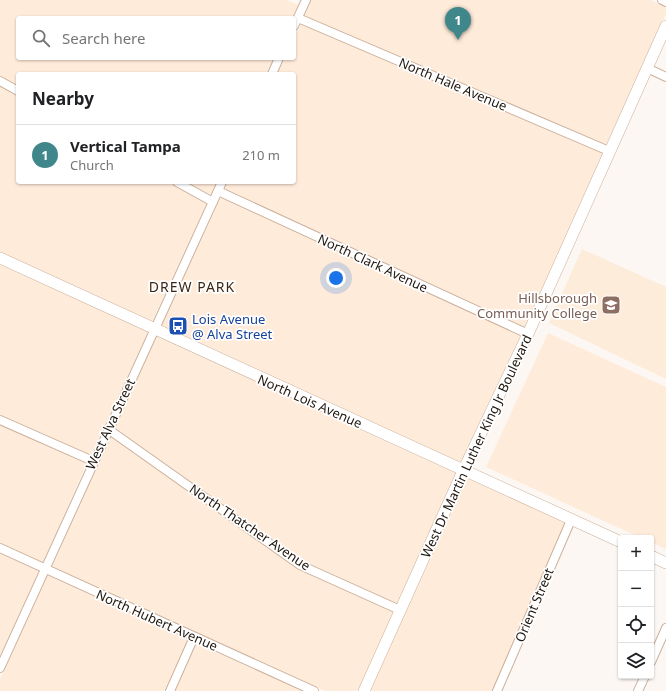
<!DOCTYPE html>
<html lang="en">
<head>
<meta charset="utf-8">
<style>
  body { margin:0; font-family:"Noto Sans",sans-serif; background:#f2f2f2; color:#202124 }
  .controls { position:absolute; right:12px; bottom:12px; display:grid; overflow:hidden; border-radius:4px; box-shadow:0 1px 3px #0004 }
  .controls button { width:36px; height:36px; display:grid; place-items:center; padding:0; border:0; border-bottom:1px solid #e0e0e0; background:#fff; color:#202124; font:20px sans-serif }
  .you { position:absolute; left:336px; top:278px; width:14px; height:14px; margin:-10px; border:3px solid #fff; border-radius:50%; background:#1a73e8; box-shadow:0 0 0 6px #1a73e833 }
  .badge { display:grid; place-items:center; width:26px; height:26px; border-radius:50%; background:#3f878b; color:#fff; font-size:13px; font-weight:700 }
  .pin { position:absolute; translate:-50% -33px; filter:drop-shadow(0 1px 2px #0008) }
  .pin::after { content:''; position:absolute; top:21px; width:14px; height:12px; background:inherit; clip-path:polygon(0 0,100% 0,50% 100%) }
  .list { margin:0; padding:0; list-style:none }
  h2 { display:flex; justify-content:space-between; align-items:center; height:52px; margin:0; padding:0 16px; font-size:17px }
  h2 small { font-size:13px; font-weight:400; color:#757577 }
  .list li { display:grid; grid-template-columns:26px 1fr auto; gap:12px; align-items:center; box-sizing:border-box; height:60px; padding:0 16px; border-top:1px solid #e0e0e0 }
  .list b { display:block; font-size:15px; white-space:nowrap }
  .list p { margin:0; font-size:13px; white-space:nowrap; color:#757577 }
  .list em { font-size:13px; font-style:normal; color:#757577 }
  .icon { flex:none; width:22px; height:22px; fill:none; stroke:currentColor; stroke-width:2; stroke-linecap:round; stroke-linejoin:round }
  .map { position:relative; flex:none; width:666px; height:691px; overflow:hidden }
  .search { position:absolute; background:#fff; box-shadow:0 1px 3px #0004; left:16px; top:16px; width:280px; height:44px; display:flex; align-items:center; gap:10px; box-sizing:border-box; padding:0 14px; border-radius:4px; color:#757577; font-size:15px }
  .panel { position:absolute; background:#fff; box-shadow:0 1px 3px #0004; left:16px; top:72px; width:280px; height:112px; border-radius:4px }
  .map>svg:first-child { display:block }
  .built { fill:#ffebda }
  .education { fill:#fcecd9 }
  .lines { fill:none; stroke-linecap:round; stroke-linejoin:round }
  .minor-casing { stroke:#cab09b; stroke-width:10 }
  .tertiary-casing { stroke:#cab09b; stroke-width:12 }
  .minor { stroke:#fff; stroke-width:8 }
  .tertiary { stroke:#fff; stroke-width:11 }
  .labels { text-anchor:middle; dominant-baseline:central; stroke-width:3.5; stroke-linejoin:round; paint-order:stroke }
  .street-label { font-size:13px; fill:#1f160e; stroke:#fff }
  .education-label { font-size:13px; fill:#785e54; stroke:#fff; text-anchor:end }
  .transit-label { font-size:13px; fill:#164399; stroke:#fff; text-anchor:start }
  .neighbourhood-label { font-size:14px; letter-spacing:1px; fill:#3b2715; stroke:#fff }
</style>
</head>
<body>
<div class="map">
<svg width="666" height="691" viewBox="0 0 666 691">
  <rect width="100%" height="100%" fill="#fdf7f3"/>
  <g class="built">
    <path d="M0,0H287L298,5L292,18H18V58H274L266,74H18V86L0,76Z"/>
    <path d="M311,0H651L666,7V14L606,145L304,16Z"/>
    <path d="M301,24L603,153L526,328L224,189L228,182H294V74H277L285,58H294V38Z"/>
    <path d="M0,86L18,96V182H169L207,203L151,324L0,254Z"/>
    <path d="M186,182H217L211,195Z"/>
    <path d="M221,197L522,336L460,465L160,328Z"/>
    <path d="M0,263L148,332L91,455L0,415Z"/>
    <path d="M548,333L666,387V549L651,542V538H641L486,467Z"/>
    <path d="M156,336L456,473L398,604L303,561L114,427Z"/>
    <path d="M0,424L87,463L43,563L0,543Z"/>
    <path d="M111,436L298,568L394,612L359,691H325L52,567Z"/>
    <path d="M465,477L565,522L492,691H369Z"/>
    <path d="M0,553L39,571L0,656Z"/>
    <path d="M48,575L188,639L164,691H0V679Z"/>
    <path d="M197,643L303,691H175Z"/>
  </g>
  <path class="education" d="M582,249L666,287V379L549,323Z"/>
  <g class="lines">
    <defs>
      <g id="minor">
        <path d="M662,0L666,2"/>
        <path d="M298,18L609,151"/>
        <path d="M294,26L306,0"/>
        <path d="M647,68L666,77"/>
        <path d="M272,74L279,58"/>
        <path d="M0,81L18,91"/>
        <path d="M177,182L213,202"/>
        <path d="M218,191L528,334"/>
        <path d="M0,420L93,461"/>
        <path d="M108,429L300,565L400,610"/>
        <path d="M0,548L314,691"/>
        <path d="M651,662L666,628"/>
        <path d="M0,668L222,182"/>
        <path d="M170,691L194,637"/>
        <path d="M497,691L571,520"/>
        <path d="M638,691L645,676"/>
      </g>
      <g id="tertiary">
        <path d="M0,258L621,542"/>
        <path d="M651,556L666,563"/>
        <path d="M364,691L463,471L528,334L666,26"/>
      </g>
    </defs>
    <use href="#minor" class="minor-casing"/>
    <use href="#tertiary" class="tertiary-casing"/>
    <use href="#minor" class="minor"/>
    <use href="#tertiary" class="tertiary"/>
  </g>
  <defs>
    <symbol id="university-square" viewBox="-11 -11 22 22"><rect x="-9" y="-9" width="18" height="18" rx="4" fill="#8d6e63" stroke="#fff"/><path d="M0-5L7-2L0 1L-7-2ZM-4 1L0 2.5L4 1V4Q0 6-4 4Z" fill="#fff"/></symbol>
    <symbol id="bus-square" viewBox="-11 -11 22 22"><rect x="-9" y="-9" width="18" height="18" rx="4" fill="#1a4fb4" stroke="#fff"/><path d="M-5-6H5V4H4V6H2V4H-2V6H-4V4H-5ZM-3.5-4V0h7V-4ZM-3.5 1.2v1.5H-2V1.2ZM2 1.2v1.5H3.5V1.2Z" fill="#fff"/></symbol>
  </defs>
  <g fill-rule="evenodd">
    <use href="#university-square" x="600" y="294" width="22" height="22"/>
    <use href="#bus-square" x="167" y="315" width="22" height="22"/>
  </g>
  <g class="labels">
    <g class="street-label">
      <text transform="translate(453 84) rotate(23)">North Hale Avenue</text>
      <text transform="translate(373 263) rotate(25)">North Clark Avenue</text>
      <text transform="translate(310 401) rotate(24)">North Lois Avenue</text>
      <text transform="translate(110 424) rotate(-65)">West Alva Street</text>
      <text transform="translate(476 446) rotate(-65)">West Dr Martin Luther King Jr Boulevard</text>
      <text transform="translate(250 527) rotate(34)">North Thatcher Avenue</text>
      <text transform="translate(534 605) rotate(-67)">Orient Street</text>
      <text transform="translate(157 620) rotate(24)">North Hubert Avenue</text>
    </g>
    <g class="education-label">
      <text x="597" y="298">Hillsborough<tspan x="597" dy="15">Community College</tspan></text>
    </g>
    <g class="transit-label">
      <text x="192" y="319">Lois Avenue<tspan x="192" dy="15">@ Alva Street</tspan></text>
    </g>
    <g class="neighbourhood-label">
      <text x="192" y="286">DREW PARK</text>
    </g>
  </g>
</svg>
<div class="controls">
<button>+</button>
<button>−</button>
<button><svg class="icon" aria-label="locate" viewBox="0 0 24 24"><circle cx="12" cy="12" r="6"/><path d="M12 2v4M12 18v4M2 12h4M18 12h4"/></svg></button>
<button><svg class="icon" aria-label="layers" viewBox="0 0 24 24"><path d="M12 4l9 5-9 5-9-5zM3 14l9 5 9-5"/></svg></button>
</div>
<div class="you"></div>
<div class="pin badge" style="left:458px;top:40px">1</div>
<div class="search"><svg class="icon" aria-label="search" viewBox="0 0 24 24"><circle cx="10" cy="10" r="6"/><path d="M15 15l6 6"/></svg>Search here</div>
<section class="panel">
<h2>Nearby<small></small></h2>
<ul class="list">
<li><span class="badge">1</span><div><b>Vertical Tampa</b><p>Church</p></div><em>210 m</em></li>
</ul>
</section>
</div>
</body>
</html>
